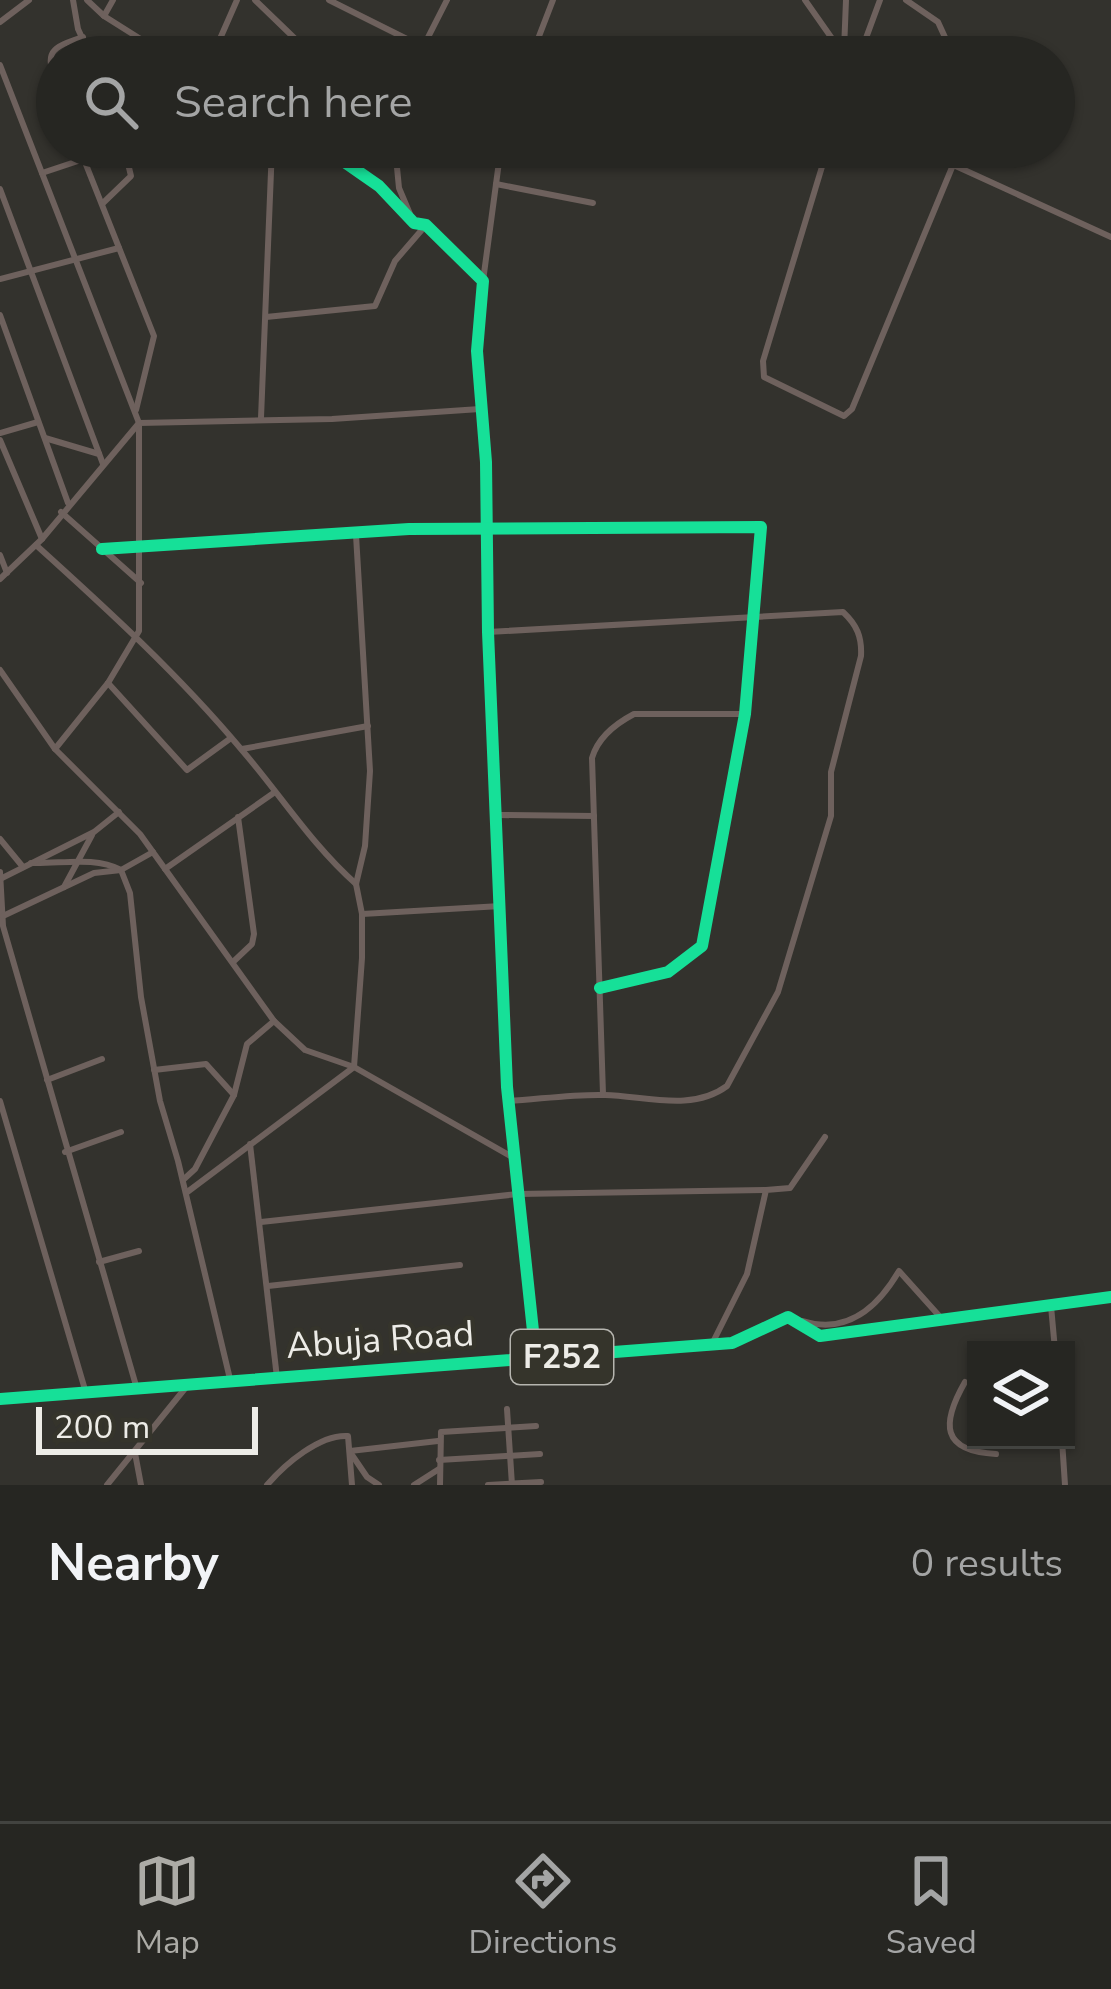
<!DOCTYPE html>
<html lang="en">
<head>
<meta charset="utf-8">
<style>
  body { margin:0; font-family:"Nunito Sans",sans-serif; background:#2e2e2a; color:#f1f3f6 }
  .controls { position:absolute; right:36px; bottom:36px; display:grid; overflow:hidden; border-radius:0px; box-shadow:0 3px 9px #0004 }
  .controls button { width:108px; height:108px; display:grid; place-items:center; padding:0; border:0; border-bottom:3px solid #424340; background:#262622; color:#f1f3f6; font:60px sans-serif }
  .scale { position:absolute; left:36px; bottom:30px; width:222px; box-sizing:border-box; padding-left:12px; border:6px solid #edece7; border-top:0; font-size:33px; line-height:42px; white-space:nowrap; color:#edece7; -webkit-text-stroke:9px #35342b; paint-order:stroke }
  .list { margin:0; padding:0; list-style:none }
  h2 { display:flex; justify-content:space-between; align-items:center; height:156px; margin:0; padding:0 48px; font-size:51px }
  h2 small { font-size:39px; font-weight:400; color:#a4a5a5 }
  .icon { flex:none; width:66px; height:66px; fill:none; stroke:currentColor; stroke-width:2; stroke-linecap:round; stroke-linejoin:round }
  .map { position:relative; flex:none; width:1111px; height:1485px; overflow:hidden }
  .search { position:absolute; background:#262622; box-shadow:0 3px 9px #0004; left:36px; right:36px; top:36px; height:132px; display:flex; align-items:center; gap:30px; box-sizing:border-box; padding:0 42px; border-radius:66px; color:#a4a5a5; font-size:45px }
  .sheet { height:336px; background:#262622 }
  nav { display:flex; justify-content:space-around; align-items:center; box-sizing:border-box; height:168px; border-top:3px solid #424340; background:#262622; font-size:33px; color:#a4a5a5 }
  nav a { display:grid; justify-items:center; gap:6px }
  nav .on { color:#acaba6 }
  .map>svg:first-child { display:block }
  .lines { fill:none; stroke-linecap:round; stroke-linejoin:round }
  .street { stroke:#6e615d; stroke-width:6 }
  .fast { stroke:#16e098; stroke-width:12 }
  .labels { text-anchor:middle; dominant-baseline:central; stroke-width:9; stroke-linejoin:round; paint-order:stroke }
  .shield { fill:#35342b; stroke:#b6b5af; stroke-width:3 }
  .shield-label { font-size:33px; font-weight:bold; fill:#edece7 }
  .street-label { font-size:36px; fill:#edece7; stroke:#35342b }
</style>
</head>
<body>
<div class="map">
<svg width="1111" height="1485" viewBox="0 0 1111 1485">
  <rect width="100%" height="100%" fill="#33322d"/>
  <g class="lines">
    <g class="street">
      <path d="M73,0L78,29L91,57"/>
      <path d="M87,0L104,16L169,57"/>
      <path d="M255,0L314,57"/>
      <path d="M329,0L423,47"/>
      <path d="M805,0L845,57"/>
      <path d="M906,0L938,22L954,57"/>
      <path d="M104,16L113,0"/>
      <path d="M0,22L29,0"/>
      <path d="M844,50L846,0"/>
      <path d="M212,57L237,0"/>
      <path d="M418,57L447,0"/>
      <path d="M531,57L553,0"/>
      <path d="M859,57L880,0"/>
      <path d="M0,65L139,423V631L108,683L55,749"/>
      <path d="M57,86C44,51 50,48 83,37"/>
      <path d="M79,147L154,336L136,410"/>
      <path d="M395,147L399,188L410,214"/>
      <path d="M828,147L763,361L764,377L844,416L852,409L953,165"/>
      <path d="M914,147L1111,237"/>
      <path d="M42,173L84,159"/>
      <path d="M496,184L593,203"/>
      <path d="M0,189L103,464"/>
      <path d="M102,204L131,176L124,147"/>
      <path d="M0,279L119,248"/>
      <path d="M483,281L501,147"/>
      <path d="M0,315L68,503"/>
      <path d="M266,317L375,306L395,261L426,225"/>
      <path d="M261,418L272,147"/>
      <path d="M0,433L38,422"/>
      <path d="M45,438L99,454"/>
      <path d="M0,440L42,539"/>
      <path d="M61,512L141,583"/>
      <path d="M36,545C108,610 179,675 241,749C280,794 311,844 356,884"/>
      <path d="M0,555L7,573"/>
      <path d="M0,579L42,539L139,423L332,419L480,409"/>
      <path d="M488,632L843,612C857,625 862,637 861,656L831,772V816L778,992L727,1086C692,1112 645,1096 605,1095C574,1094 541,1099 509,1101"/>
      <path d="M0,670L55,749L140,834L274,1021L305,1050L354,1067L514,1158"/>
      <path d="M108,683L187,770L231,738"/>
      <path d="M242,749L368,726"/>
      <path d="M498,815L594,816"/>
      <path d="M0,839L23,867"/>
      <path d="M31,863C62,864 94,856 121,870L130,893L141,997L160,1101L178,1161L230,1379"/>
      <path d="M165,869L275,792"/>
      <path d="M0,872L3,926L137,1389"/>
      <path d="M0,879L94,832L119,812"/>
      <path d="M64,887L92,835"/>
      <path d="M362,914L501,906"/>
      <path d="M3,916L94,873L121,870L153,852"/>
      <path d="M233,962L252,944L254,934L238,817"/>
      <path d="M154,1070L206,1064L234,1095"/>
      <path d="M47,1080L102,1059"/>
      <path d="M603,1094L592,758C598,737 615,724 634,714H745"/>
      <path d="M0,1101L86,1393"/>
      <path d="M250,1144L277,1378"/>
      <path d="M65,1152L121,1132"/>
      <path d="M183,1180L195,1169L234,1095L247,1044L274,1021"/>
      <path d="M186,1193L354,1067L362,958V914L356,884L365,846L370,771L356,535"/>
      <path d="M261,1222L518,1194L766,1190"/>
      <path d="M99,1262L139,1251"/>
      <path d="M268,1286L460,1265"/>
      <path d="M1051,1306L1055,1350"/>
      <path d="M803,1321C847,1335 878,1307 899,1271L942,1319"/>
      <path d="M712,1344L747,1274L766,1190L790,1188L825,1137"/>
      <path d="M965,1382C941,1424 941,1451 996,1454"/>
      <path d="M507,1409L512,1485"/>
      <path d="M1062,1440L1065,1485"/>
      <path d="M350,1451L438,1441"/>
      <path d="M350,1452L367,1477L379,1485"/>
      <path d="M135,1453L141,1485"/>
      <path d="M439,1460L540,1454"/>
      <path d="M107,1485L187,1386"/>
      <path d="M267,1485C285,1464 320,1434 348,1436L352,1485"/>
      <path d="M414,1485L439,1469"/>
      <path d="M440,1485L441,1432L536,1426"/>
      <path d="M488,1485L541,1482"/>
    </g>
    <g class="fast">
      <path d="M323,147L379,186L414,223L426,225L483,281L477,351L486,462L488,632L507,1087L536,1359"/>
      <path d="M102,549L409,529L761,527L745,714L702,946L668,972L600,988"/>
      <path d="M0,1399L732,1343L788,1317L820,1336L1111,1297"/>
    </g>
  </g>
  <g class="labels">
    <rect class="shield" x="511" y="1330" width="102" height="54" rx="9"/>
    <g class="shield-label">
      <text x="562" y="1357">F252</text>
    </g>
    <g class="street-label">
      <text transform="translate(380 1340) rotate(-4)">Abuja Road</text>
    </g>
  </g>
</svg>
<div class="controls">
<button><svg class="icon" aria-label="layers" viewBox="0 0 24 24"><path d="M12 4l9 5-9 5-9-5zM3 14l9 5 9-5"/></svg></button>
</div>
<div class="scale">200 m</div>
<div class="search"><svg class="icon" aria-label="search" viewBox="0 0 24 24"><circle cx="10" cy="10" r="6"/><path d="M15 15l6 6"/></svg>Search here</div>
</div>
<section class="sheet">
<h2>Nearby<small>0 results</small></h2>
<ul class="list">
</ul>
</section>
<nav>
<a class="on"><svg class="icon" aria-label="map" viewBox="0 0 24 24"><path d="M3 6l6-2 6 2 6-2v14l-6 2-6-2-6 2zM9 4v14M15 6v14"/></svg>Map</a>
<a><svg class="icon" aria-label="directions" viewBox="0 0 24 24"><path d="M12 3l9 9-9 9-9-9zM9 14v-3h6M13 9l2 2-2 2"/></svg>Directions</a>
<a><svg class="icon" aria-label="saved" viewBox="0 0 24 24"><path d="M7 4h10v16l-5-4-5 4z"/></svg>Saved</a>
</nav>
</body>
</html>
